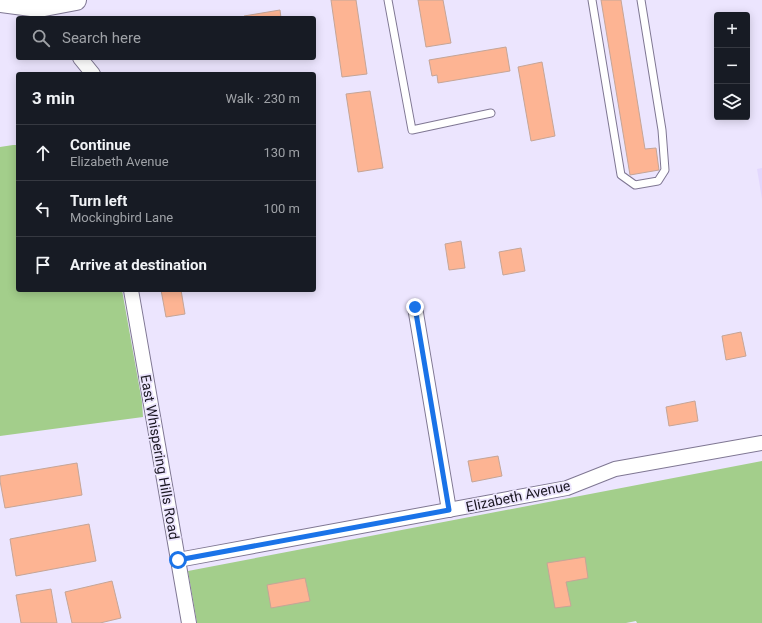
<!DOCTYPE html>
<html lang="en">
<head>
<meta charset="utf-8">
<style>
  body { margin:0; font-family:Roboto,sans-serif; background:#20242c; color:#f1f3f6 }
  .controls { position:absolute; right:12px; top:12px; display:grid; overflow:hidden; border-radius:4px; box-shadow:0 2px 10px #0003 }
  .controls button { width:36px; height:36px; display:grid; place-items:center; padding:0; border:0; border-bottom:1px solid #363941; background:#171b24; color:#f1f3f6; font:20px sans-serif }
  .stop { position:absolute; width:12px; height:12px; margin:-9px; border:3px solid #1a73e8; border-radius:50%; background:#fff }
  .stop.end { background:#1a73e8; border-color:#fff; box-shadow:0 1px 4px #0008 }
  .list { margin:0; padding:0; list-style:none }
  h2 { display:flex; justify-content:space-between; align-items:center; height:52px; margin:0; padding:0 16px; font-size:17px }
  h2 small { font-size:13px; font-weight:400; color:#9ea1a6 }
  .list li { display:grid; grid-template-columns:26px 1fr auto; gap:12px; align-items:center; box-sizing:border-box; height:56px; padding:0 16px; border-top:1px solid #363941 }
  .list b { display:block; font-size:15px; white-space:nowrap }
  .list p { margin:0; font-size:13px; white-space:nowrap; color:#9ea1a6 }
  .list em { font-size:13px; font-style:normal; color:#9ea1a6 }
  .icon { flex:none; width:22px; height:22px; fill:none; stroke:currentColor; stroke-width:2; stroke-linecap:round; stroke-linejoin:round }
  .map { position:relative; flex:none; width:762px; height:623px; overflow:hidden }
  .search { position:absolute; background:#171b24; box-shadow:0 2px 10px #0003; left:16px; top:16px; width:300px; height:44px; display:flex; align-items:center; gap:10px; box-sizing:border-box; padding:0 14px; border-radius:4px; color:#9ea1a6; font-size:15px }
  .panel { position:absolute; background:#171b24; box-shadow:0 2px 10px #0003; left:16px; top:72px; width:300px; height:220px; border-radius:4px }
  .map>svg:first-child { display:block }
  .built { fill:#e3d8fe }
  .green { fill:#a3ce8b }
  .building { fill:#fdb493; stroke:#c5a597 }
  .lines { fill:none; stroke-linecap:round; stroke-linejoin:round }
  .lane-casing { stroke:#7f7793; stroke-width:9 }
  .street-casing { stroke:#7f7793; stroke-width:16 }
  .secondary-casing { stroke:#7f7793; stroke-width:22 }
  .lane { stroke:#fff; stroke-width:7 }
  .street { stroke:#fff; stroke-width:14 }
  .secondary { stroke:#fff; stroke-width:20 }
  .route { stroke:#1a73e8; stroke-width:5 }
  .labels { text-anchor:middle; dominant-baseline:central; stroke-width:3.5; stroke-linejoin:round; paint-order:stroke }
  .street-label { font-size:14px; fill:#191620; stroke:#ece5fe }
</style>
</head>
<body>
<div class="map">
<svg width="762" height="623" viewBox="0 0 762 623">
  <rect width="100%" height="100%" fill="#ece5fe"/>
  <path class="built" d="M762,168V199L757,169Z"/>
  <g class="green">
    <path d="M13,145H18V290H122L142,402L143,417L0,436V147Z"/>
    <path d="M762,461V623H637L636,621L626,623H197L188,571Z"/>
  </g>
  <g class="building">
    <path d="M331,0H356L367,74L342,77Z"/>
    <path d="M418,0H443L451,43L426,47Z"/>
    <path d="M601,0H621L645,149L656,148L659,170L630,175Z"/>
    <path d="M280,10L281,18H244V16Z"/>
    <path d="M506,47L510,71L438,83L437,75L432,76L429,60Z"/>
    <path d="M542,62L555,136L531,141L518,67Z"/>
    <path d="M370,91L383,168L358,172L346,94Z"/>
    <path d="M461,241L465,268L449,270L445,244Z"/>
    <path d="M521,248L525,271L503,275L499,252Z"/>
    <path d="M161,290H181L185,314L166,317Z"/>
    <path d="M741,332L746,356L726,360L722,336Z"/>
    <path d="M695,401L698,421L669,426L666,407Z"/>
    <path d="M498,456L502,476L472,482L468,461Z"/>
    <path d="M77,463L82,495L5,508L0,481V476Z"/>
    <path d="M89,524L96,561L16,576L10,539Z"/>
    <path d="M585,557L588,578L566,582L571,606L555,608L547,563Z"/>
    <path d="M305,578L310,601L271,608L267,585Z"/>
    <path d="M112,581L121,618L100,623H72L65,592Z"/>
    <path d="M51,589L57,623H21L16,595Z"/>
  </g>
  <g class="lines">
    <defs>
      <g id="lane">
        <path d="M388,0L412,130L491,113"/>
        <path d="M592,0L621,175L635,185L658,181L665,170L662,130L641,0"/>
      </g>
      <g id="street">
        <path d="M80,58L93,74"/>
        <path d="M131,290L189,623"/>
        <path d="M415,307L449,510"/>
        <path d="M178,560L567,488L615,469L762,443"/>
      </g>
      <path id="secondary" d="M0,2L39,7L76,0"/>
    </defs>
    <use href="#lane" class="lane-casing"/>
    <use href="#street" class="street-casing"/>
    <use href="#secondary" class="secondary-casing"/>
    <use href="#lane" class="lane"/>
    <use href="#street" class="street"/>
    <use href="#secondary" class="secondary"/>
  </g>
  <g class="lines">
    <path class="route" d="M178,560L449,510L415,307"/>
  </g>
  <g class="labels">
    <g class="street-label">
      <text transform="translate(160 457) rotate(80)">East Whispering Hills Road</text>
      <text transform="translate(518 496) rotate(-12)">Elizabeth Avenue</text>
    </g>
  </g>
</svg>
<div class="controls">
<button>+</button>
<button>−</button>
<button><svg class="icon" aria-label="layers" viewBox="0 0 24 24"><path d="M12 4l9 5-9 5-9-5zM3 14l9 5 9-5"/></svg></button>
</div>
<div class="stop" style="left:178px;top:560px"></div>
<div class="stop end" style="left:415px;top:307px"></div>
<div class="search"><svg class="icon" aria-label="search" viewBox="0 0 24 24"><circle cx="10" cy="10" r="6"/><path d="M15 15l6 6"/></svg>Search here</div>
<section class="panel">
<h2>3 min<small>Walk · 230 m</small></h2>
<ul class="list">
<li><svg class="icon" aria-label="ahead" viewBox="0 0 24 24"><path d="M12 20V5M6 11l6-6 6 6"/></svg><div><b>Continue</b><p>Elizabeth Avenue</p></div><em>130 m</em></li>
<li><svg class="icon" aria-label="left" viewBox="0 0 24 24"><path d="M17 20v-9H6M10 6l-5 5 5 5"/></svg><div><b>Turn left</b><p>Mockingbird Lane</p></div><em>100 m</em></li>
<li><svg class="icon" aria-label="arrive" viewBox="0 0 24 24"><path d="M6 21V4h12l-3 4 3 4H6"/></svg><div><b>Arrive at destination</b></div></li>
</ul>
</section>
</div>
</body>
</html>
